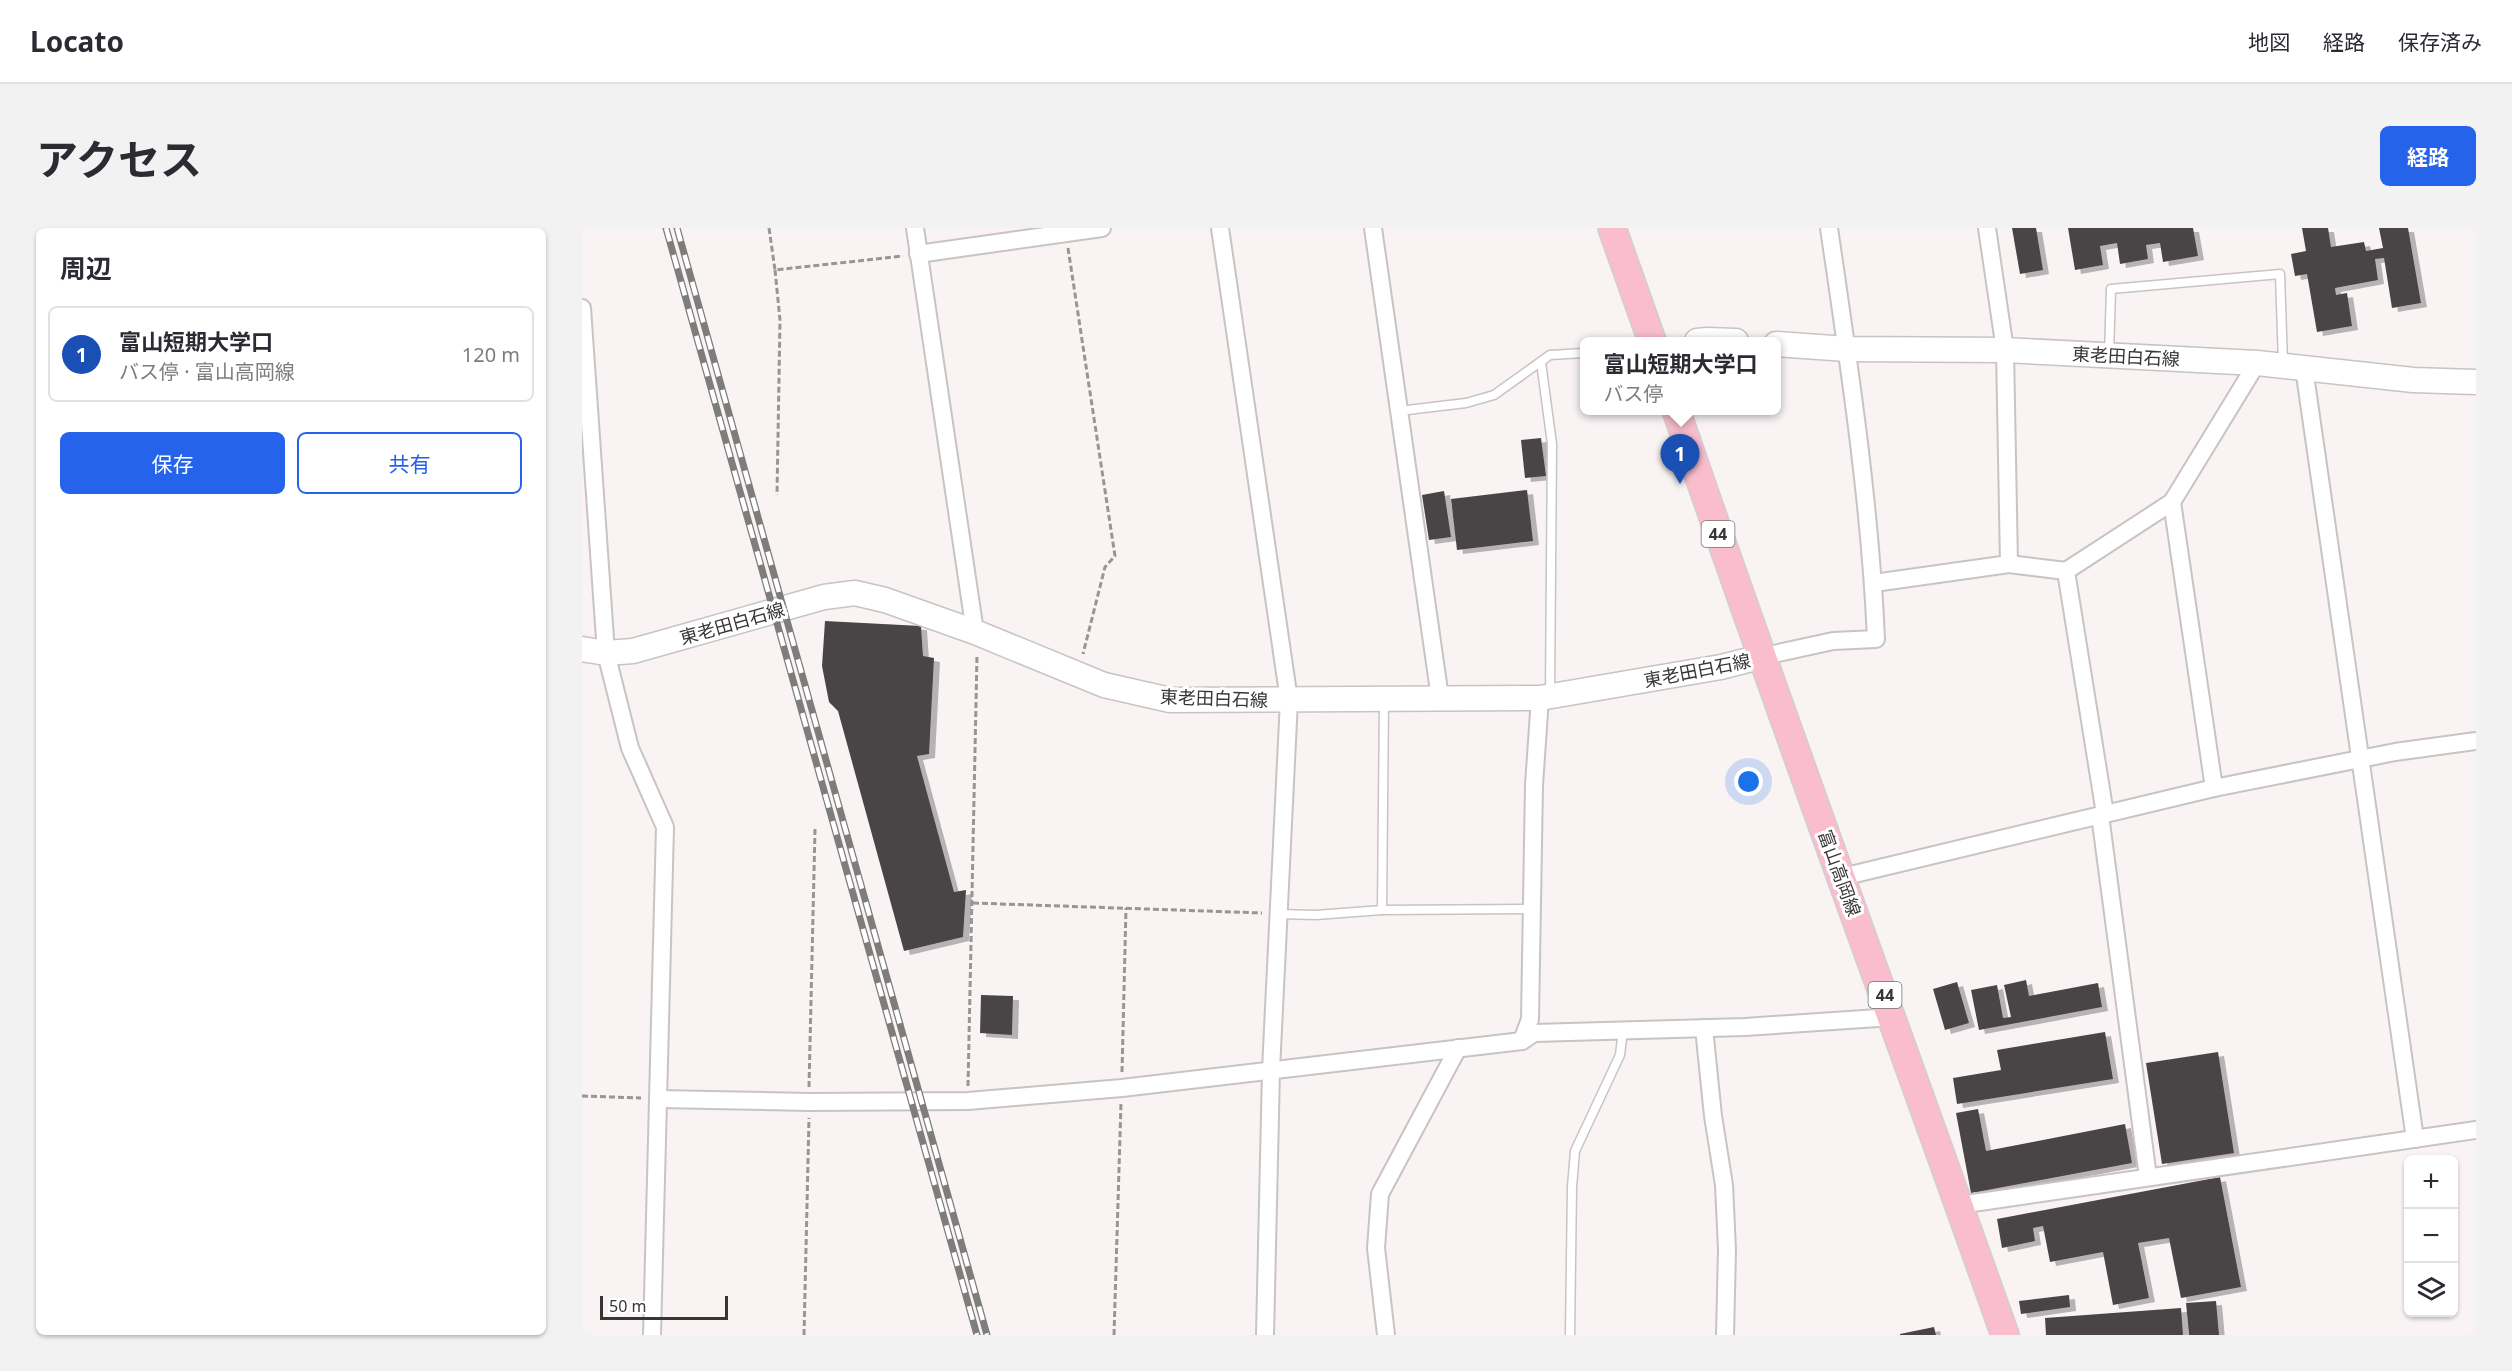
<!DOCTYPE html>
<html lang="ja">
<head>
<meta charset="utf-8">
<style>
  body { margin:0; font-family:"Noto Sans","Noto Sans JP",sans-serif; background:#f2f2f3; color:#2b2b33 }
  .controls { position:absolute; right:18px; bottom:18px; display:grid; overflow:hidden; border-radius:9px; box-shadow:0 2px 4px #0004 }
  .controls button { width:54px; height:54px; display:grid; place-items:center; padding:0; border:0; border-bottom:2px solid #e1e1e2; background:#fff; color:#2b2b33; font:30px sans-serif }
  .scale { position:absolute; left:18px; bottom:15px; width:128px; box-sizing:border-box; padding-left:6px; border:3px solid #373535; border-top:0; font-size:16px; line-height:21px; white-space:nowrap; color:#373535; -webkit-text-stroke:4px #fff; paint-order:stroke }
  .you { position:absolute; left:1167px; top:554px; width:21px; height:21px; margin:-15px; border:4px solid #fff; border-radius:50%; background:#1a73e8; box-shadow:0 0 0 9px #1a73e833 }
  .badge { display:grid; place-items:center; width:39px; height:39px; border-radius:50%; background:#2563eb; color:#fff; font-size:20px; font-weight:700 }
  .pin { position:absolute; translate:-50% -50px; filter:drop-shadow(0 2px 3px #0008) }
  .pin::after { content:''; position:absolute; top:32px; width:21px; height:18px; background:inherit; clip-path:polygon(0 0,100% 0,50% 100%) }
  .popup { position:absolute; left:998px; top:109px; width:201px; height:78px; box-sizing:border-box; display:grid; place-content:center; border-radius:9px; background:#fff; filter:drop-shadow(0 2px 4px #0005); font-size:20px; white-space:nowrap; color:#7c7c81 }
  .popup b { font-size:22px; color:#2b2b33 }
  .popup::after { content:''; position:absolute; left:50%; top:100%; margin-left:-12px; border:12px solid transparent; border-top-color:#fff }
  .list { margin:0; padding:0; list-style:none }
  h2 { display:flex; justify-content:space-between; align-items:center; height:78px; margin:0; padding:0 24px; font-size:26px }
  h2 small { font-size:20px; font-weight:400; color:#7c7c81 }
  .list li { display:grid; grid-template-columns:39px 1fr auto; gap:18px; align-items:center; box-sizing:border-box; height:96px; margin:0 12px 12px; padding:0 12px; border:2px solid #e1e1e2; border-radius:9px }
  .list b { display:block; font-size:22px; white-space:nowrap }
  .list p { margin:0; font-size:20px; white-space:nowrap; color:#7c7c81 }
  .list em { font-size:20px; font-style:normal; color:#7c7c81 }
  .actions { display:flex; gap:12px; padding:18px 24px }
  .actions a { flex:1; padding:14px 0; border:2px solid #2563eb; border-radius:9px; text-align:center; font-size:21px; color:#2563eb }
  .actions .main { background:#2563eb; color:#fff }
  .icon { flex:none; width:33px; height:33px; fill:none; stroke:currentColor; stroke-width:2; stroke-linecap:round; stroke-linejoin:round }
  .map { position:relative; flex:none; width:1894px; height:1107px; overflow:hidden; border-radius:9px }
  header { display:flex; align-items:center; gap:36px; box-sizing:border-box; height:84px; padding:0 30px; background:#fff; border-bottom:2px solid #e1e1e2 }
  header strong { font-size:28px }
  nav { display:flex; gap:33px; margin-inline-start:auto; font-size:21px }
  .intro { display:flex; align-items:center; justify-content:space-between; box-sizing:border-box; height:144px; padding:0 36px }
  h1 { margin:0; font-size:42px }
  .button { padding:15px 27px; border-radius:9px; background:#2563eb; color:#fff; font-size:21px; font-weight:700 }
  main { display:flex; gap:36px; padding:0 36px }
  aside { flex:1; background:#fff; border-radius:9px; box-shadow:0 2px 4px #0004 }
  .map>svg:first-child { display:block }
  .building { fill:#4a4546; filter:url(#shadow) }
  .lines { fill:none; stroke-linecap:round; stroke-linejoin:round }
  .service-casing { stroke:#c9c3c4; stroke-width:11 }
  .minor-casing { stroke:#c9c3c4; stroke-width:20 }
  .secondary-casing { stroke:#c9c3c4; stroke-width:27 }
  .primary-casing { stroke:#cfcfcf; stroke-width:30 }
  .path { stroke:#999595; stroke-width:3; stroke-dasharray:6 3; stroke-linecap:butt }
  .service { stroke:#fff; stroke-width:8 }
  .minor { stroke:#fff; stroke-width:16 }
  .secondary { stroke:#fff; stroke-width:24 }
  .primary { stroke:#f9bdce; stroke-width:27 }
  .rail-casing { stroke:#7f7c7c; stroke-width:7 }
  .rail { stroke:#fff; stroke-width:4.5; stroke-dasharray:14; stroke-linecap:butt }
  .labels { text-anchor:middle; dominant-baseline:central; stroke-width:6; stroke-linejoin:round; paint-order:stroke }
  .shield { fill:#fff; stroke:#737272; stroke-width:1.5 }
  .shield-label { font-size:16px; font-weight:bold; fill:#373535 }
  .street-label { font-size:18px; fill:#373535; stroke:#fff }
</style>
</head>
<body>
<header>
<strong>Locato</strong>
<nav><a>地図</a><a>経路</a><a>保存済み</a></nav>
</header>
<div class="intro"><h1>アクセス</h1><a class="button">経路</a></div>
<main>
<aside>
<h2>周辺<small></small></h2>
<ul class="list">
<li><span class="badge" style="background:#1a4fb4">1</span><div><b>富山短期大学口</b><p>バス停 · 富山高岡線</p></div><em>120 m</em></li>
</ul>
<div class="actions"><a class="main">保存</a><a>共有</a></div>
</aside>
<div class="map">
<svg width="1894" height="1107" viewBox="0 0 1894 1107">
  <defs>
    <filter id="shadow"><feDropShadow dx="6" dy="4" stdDeviation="0" flood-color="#0004"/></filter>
  </defs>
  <rect width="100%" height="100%" fill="#f9f3f4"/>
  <g class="building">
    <path d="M1430,0H1454L1461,42L1438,46Z"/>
    <path d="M1486,0H1611L1616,28L1581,34L1578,15L1564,17L1566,31L1538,36L1535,15L1518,18L1521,37L1493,42Z"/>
    <path d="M1720,0H1746L1749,19L1782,14L1784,23L1801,20L1797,0H1826L1839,75L1810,80L1802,30L1793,31L1796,52L1753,60L1754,67L1765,65L1770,98L1735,104L1725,46L1713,48L1709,26L1724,23Z"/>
    <path d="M959,210L964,248L943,250L939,212Z"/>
    <path d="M945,262L951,313L875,322L869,271Z"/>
    <path d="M862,263L869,309L847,312L840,267Z"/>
    <path d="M243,393L339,398L341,428L352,430L347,526L335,528L372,664L384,662L381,709L322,723L256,483L247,474L240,438Z"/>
    <path d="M1444,752L1447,768L1516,755L1520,779L1397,802L1389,762L1415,757L1421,790L1429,789L1422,757Z"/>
    <path d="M1375,754L1387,795L1363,802L1351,761Z"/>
    <path d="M399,767L431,768L430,807L398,805Z"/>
    <path d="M1523,804L1531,851L1375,876L1371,850L1419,842L1415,822Z"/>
    <path d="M1636,824L1652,925L1580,936L1564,835Z"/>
    <path d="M1396,881L1404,923L1543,896L1550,935L1389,965L1374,885Z"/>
    <path d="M1638,949L1659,1059L1599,1070L1587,1010L1556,1015L1567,1070L1531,1077L1521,1024L1468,1034L1461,998L1451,1000L1453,1013L1420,1020L1415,991Z"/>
    <path d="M1487,1067L1488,1079L1439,1086L1437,1073Z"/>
    <path d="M1634,1073L1637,1107H1607L1604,1075Z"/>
    <path d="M1599,1080L1601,1107H1464L1463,1090Z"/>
    <path d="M1352,1099L1354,1107H1318V1106Z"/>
  </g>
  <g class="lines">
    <defs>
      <g id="service">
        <path d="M1527,127L1529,61L1698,46L1701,135"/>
        <path d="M959,134L970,216L968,465"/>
        <path d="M817,183L884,175L912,167L968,127L1002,125"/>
        <path d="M800,682L949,681"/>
        <path d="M696,686L734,687L800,682L802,471"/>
        <path d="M988,1107L990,959L993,923L1038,827L1041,802"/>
      </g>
      <g id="minor">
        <path d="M333,0L393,404"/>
        <path d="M638,0L707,472L689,842L683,1107"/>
        <path d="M791,0L858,470"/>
        <path d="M1405,0L1423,122L1427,336"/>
        <path d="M336,26L520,0"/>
        <path d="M0,80L24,425L48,520L83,599L70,1107"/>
        <path d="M1722,140L1833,911"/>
        <path d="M1590,274L1632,560"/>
        <path d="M1292,355L1427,336L1484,343"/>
        <path d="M1178,429L1251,413L1294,411C1288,273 1267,137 1247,0"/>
        <path d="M1523,586L1484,343L1590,274L1675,135"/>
        <path d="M1518,587L1566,949"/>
        <path d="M1260,649L1632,560L1813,524L1894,513"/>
        <path d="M1122,800L1131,888L1142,957L1145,1022L1143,1107"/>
        <path d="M940,813L948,791L952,557L958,470"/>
        <path d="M76,871L227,874L386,873L540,860L940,813L952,805L1163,799L1311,789"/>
        <path d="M1377,977L1894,902"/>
        <path d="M804,1107L794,1020L798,966L876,820"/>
      </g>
      <g id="secondary">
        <path d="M1115,113L1125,112L1154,113"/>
        <path d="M1194,116L1265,121L1423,122L1675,135L1831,152L1894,154"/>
        <path d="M0,421L24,425L51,423L242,369L273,365L303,372L393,404L522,457L588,472L958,470L1139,439L1178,429"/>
      </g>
      <g id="primary">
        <path d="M1030,0L1070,113"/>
        <path d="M1094,182C1200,492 1314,799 1423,1107"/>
      </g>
    </defs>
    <use href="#service" class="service-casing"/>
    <use href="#minor" class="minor-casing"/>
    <use href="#secondary" class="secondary-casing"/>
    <use href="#primary" class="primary-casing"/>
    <g class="path">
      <path d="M187,0L193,42L321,28"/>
      <path d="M486,20L533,328L523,339L501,426"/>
      <path d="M193,42L198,92L195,267"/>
      <path d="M391,675L680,685"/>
      <path d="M540,844L544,680"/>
      <path d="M386,858L395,427"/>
      <path d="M227,859L233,601"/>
      <path d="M0,868L59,870"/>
      <path d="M222,1107L227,890"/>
      <path d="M532,1107L539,875"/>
    </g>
    <use href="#service" class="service"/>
    <use href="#minor" class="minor"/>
    <use href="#secondary" class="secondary"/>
    <use href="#primary" class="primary"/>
    <defs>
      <g id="rail">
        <path d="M84,0L395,1107"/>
        <path d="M95,0L405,1107"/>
      </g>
    </defs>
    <use href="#rail" class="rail-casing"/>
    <use href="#rail" class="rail"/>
  </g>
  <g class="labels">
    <g class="shield">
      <rect x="1119.5" y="293" width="33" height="26" rx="4.5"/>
      <rect x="1286.5" y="754" width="33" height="26" rx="4.5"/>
    </g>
    <g class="shield-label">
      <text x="1136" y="306">44</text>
      <text x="1303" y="767">44</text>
    </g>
    <g class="street-label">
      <text transform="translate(1544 128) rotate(3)">東老田白石線</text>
      <text transform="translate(150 395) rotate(-16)">東老田白石線</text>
      <text transform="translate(1115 442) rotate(-11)">東老田白石線</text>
      <text transform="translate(632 470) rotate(2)">東老田白石線</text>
      <text transform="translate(1258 645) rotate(70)">富山高岡線</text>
    </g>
  </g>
</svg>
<div class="controls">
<button>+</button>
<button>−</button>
<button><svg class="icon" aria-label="layers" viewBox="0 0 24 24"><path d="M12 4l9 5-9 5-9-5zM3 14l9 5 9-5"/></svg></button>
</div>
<div class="scale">50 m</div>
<div class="you"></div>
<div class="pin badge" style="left:1098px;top:256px;background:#1a4fb4">1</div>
<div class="popup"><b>富山短期大学口</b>バス停</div>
</div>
</main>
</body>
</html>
